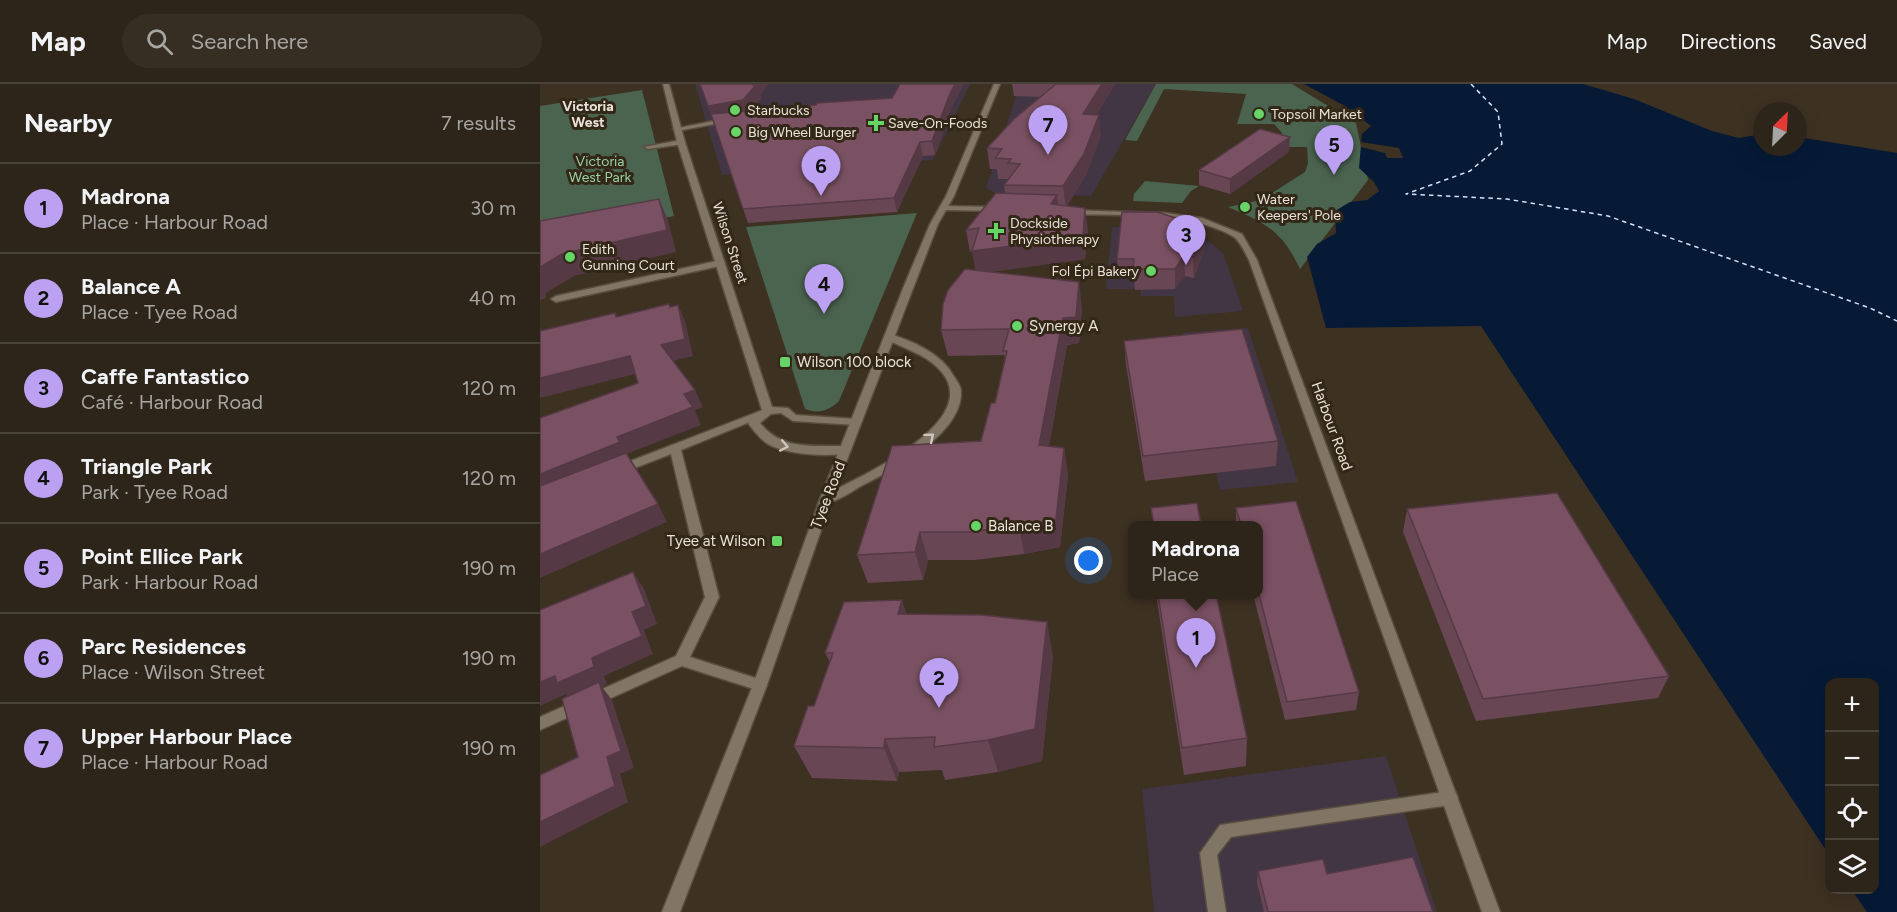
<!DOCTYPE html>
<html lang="en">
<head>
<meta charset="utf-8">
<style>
  body { margin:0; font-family:Figtree,sans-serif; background:#362d23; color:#f1f3f6 }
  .controls { position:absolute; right:18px; bottom:18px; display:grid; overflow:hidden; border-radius:12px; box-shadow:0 6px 24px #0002 }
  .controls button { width:54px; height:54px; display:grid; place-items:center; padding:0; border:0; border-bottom:2px solid #494239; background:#2e251a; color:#f1f3f6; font:30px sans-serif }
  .compass { position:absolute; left:1213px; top:18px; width:54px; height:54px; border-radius:50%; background:#2e251a; box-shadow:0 6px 24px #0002; rotate:24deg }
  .you { position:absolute; left:549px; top:477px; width:21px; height:21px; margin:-15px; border:4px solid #fff; border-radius:50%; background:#1a73e8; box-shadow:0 0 0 9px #1a73e833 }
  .badge { display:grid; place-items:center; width:39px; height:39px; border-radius:50%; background:#bca0f2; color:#111; font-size:20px; font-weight:700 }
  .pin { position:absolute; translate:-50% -50px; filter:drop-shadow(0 2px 3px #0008) }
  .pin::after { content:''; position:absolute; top:32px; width:21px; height:18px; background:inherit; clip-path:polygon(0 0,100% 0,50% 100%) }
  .popup { position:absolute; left:588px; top:437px; width:135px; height:78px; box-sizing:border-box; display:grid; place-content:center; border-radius:12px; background:#2e251a; filter:drop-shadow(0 2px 4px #0005); font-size:20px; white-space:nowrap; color:#a7a5a2 }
  .popup b { font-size:22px; color:#f1f3f6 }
  .popup::after { content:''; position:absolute; left:50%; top:100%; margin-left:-12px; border:12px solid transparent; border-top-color:#2e251a }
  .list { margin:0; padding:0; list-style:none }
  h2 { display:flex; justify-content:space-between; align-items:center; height:78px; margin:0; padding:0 24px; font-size:26px }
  h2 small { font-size:20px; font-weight:400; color:#a7a5a2 }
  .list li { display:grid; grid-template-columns:39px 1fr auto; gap:18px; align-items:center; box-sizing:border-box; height:90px; padding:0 24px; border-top:2px solid #494239 }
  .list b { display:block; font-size:22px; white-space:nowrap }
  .list p { margin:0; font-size:20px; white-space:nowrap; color:#a7a5a2 }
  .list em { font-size:20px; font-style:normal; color:#a7a5a2 }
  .icon { flex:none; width:33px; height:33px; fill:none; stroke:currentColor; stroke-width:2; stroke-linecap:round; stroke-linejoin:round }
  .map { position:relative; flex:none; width:1357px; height:828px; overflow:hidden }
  header { display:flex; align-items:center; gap:36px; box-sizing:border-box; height:84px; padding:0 30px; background:#2e251a; border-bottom:2px solid #494239 }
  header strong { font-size:28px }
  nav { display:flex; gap:33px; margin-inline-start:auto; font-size:21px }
  .search { width:420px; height:54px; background:#362d23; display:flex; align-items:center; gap:15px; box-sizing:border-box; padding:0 21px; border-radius:33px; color:#a7a5a2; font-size:22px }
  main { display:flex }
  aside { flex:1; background:#2e251a }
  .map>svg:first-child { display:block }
  .commercial { fill:#423645 }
  .green { fill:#4a644f }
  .water { fill:#061a36 }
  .pier { fill:#3d3122 }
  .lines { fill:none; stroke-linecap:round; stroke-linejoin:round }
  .ferry { stroke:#d3e3fa; stroke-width:1.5; stroke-dasharray:4.5 4; stroke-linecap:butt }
  .service-casing { stroke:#594d3f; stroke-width:3 }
  .minor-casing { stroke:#594d3f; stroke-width:3 }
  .tertiary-casing { stroke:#594d3f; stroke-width:3 }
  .service { fill:#817666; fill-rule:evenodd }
  .minor { fill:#817666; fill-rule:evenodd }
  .tertiary { fill:#817666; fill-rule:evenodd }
  .wall { fill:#694654 }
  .shaded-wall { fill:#553945 }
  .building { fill:#7a5162; stroke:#553945; stroke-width:1.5 }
  .oneway { stroke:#d0c7bc }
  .poi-dot { fill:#66d466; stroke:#332718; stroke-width:2 }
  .labels { text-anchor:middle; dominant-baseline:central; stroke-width:6; stroke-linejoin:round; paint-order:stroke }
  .far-neighbourhood-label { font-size:14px; font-weight:bold; fill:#eae2d9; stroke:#332718 }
  .far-poi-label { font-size:14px; fill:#eae2d9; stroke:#332718; text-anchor:start }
  .far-park-label { font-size:14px; fill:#98d3a4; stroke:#332718 }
  .far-street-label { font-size:14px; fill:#eae2d9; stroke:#332718 }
  .poi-label { font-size:15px; fill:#eae2d9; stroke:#332718; text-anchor:start }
  .street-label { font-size:15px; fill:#eae2d9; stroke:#332718 }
</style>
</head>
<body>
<header>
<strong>Map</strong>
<div class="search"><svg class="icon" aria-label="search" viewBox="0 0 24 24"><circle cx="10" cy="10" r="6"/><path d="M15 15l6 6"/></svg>Search here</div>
<nav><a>Map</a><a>Directions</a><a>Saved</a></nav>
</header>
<main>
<aside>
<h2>Nearby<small>7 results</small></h2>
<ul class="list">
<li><span class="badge">1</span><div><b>Madrona</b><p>Place · Harbour Road</p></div><em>30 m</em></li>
<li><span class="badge">2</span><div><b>Balance A</b><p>Place · Tyee Road</p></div><em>40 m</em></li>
<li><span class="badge">3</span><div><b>Caffe Fantastico</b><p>Café · Harbour Road</p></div><em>120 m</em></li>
<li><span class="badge">4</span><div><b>Triangle Park</b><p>Park · Tyee Road</p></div><em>120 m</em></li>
<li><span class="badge">5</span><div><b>Point Ellice Park</b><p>Park · Harbour Road</p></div><em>190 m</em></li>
<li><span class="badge">6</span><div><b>Parc Residences</b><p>Place · Wilson Street</p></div><em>190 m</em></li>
<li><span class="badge">7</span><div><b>Upper Harbour Place</b><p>Place · Harbour Road</p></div><em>190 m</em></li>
</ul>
</aside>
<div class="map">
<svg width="1357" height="828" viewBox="0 0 1357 828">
  <rect width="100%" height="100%" fill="#3d3122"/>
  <g class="commercial">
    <path d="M155,0H430L393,76L182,91Z"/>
    <path d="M480,0H616L551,112L455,109L446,104Z"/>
    <path d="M572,143L616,145L662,154L671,159L683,170L686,177L703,227L635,233L634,212H601V205H566Z"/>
    <path d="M708,244L758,398L680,406L643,249Z"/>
    <path d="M846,672L897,828H614L602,705Z"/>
  </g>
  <g class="green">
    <path d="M616,0H752L816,39L828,96L760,185C742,147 726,139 688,123L721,116L765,88L768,79L767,63H728L739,56L742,49L734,40H697L706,10L624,5L597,57L585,56Z"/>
    <path d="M102,6L134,132L0,159V22Z"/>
    <path d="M605,97L659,102L651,107L642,119L593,117L594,110Z"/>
    <path d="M377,129L299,317C289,327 277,330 265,325L206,143Z"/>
  </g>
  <path class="water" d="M764,0H1043L1094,15L1172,47L1199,54L1222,50V63H1258V53L1357,69V828H1327L1312,806H1334V598H1290L1289,771L941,242L786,244L767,173L777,160L796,149L795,127L810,118L827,116L839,107L834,98L819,84L822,50L831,42L805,22Z"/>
  <path class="pier" d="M821,58L859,64L863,74H847L845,69L821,63Z"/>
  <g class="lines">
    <path class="ferry" d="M931,0L958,28L962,60L930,87L866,110L967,115L1068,132L1330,224L1357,237"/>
    <defs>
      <g id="service">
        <path d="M189,34L191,35V37L137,47L133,45Z"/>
        <path d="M141,56L145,58L144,60L108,65L104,63Z"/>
        <path d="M181,176L185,179L184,181L16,218L11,215L16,212Z"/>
        <path d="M349,250C371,256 402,270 413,291C416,296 421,302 421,307C423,349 355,385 323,401C312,407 294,421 282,418L280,415L282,412C316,395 451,336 398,284C384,270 363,264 346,255L344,253Z"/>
        <path d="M228,324L232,325L233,327L232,329L141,366L179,513L150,573L225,597L227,601L225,605L220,607L142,582L0,646V633L136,572L165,513L131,370L79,390L75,389L73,386L75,383Z"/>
        <path d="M910,707L916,709L918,714L916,719L910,721L691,753L677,771L686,828H668L660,769L680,741Z"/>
      </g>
      <g id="minor">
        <path d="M123,0H129L145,58L232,323L248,324L256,331L316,335L321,338L316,341L253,337L241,329L231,330L220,339C239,363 265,362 293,362C300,362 306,361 311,366L309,369C288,373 247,371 228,360C220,355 214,347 208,339L222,326L137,58Z"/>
        <path d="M400,122L459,123L463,125L459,127L403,126H400Z"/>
        <path d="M527,126L625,129L662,134L702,150L717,176L960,828H942L709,176C705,169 700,157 694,153C653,127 577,132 530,130H527Z"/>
      </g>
      <path id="tertiary" d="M454,0H460L414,112L398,140L374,202L292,415L227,601L140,828H122L213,601L280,415L364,202L390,140L406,112Z"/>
    </defs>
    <use href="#service" class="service-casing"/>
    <use href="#minor" class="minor-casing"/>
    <use href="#tertiary" class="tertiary-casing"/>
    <use href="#service" class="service"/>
    <use href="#minor" class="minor"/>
    <use href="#tertiary" class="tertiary"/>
  </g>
  <g class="wall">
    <path d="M160,0L220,11L221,14L210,27L352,14L360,0H424L411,24L395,71L383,72L357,128L208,139L171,30Z"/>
    <path d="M472,0H575L556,31L561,51L546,91L527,122L548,146L545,175L449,188L542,224L539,259L527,261L509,362L524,364L528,392L520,463L484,470L435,476H388L383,496L328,499L317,471L441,357L455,319L465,274L464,271L408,272L401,246L436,186L432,167L430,168L426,146L465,109L464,101L468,95H458L457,85H450L447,64L501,13L474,12Z"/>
    <path d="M749,68L690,110L659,101V86Z"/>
    <path d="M665,143V163L654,194L645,192L635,205L595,206L594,195H579L577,175Z"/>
    <path d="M584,257L738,357L736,382L605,397L586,281Z"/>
    <path d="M756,417L819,608L816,626L745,636L713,510H719V441H696V424Z"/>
    <path d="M867,425L1129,592L1118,614L936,637L863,448Z"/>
    <path d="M616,510H676L707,654L706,682L644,691Z"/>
    <path d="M366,530L513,572L502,677L458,688L405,696L402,686L359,688L357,697L272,694L254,662L274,622L290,578L285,569Z"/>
    <path d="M718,787L787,790L893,828H724L717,798Z"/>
  </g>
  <g class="shaded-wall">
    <path d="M213,0H229L220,11L221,14L208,30L173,36L168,22Z"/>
    <path d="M415,0H424L411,24L395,71L392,57L409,12Z"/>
    <path d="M562,0H575L544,50L543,30Z"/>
    <path d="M559,31L561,51L546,91L526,124L523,102Z"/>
    <path d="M750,53L749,68L690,110V95Z"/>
    <path d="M380,58L383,72L357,128L354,114Z"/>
    <path d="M517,111L520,133L511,120Z"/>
    <path d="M119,115L128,136L136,168L34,192L6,209V214L0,216V183Z"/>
    <path d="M545,124L548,146L545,175L436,190L432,167Z"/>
    <path d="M665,143V163L654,194L653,173Z"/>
    <path d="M644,171L645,192L635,205V185Z"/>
    <path d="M539,198L542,224L539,259L527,261L504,389L499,361L523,234Z"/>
    <path d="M138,221L145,237L153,272L129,278L121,261Z"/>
    <path d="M90,272L99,289L0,314V294Z"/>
    <path d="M155,306L163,323L155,326L161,341L86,370L0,412V390L77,353L144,310Z"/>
    <path d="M524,364L528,392L520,463L484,470L479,442Z"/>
    <path d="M118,420L127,438L0,494V470Z"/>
    <path d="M380,448L388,476L383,496L375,468Z"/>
    <path d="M93,488L104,505L117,540L104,546L113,570L64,592L67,600L62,603L72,616L94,684L80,690L88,718L0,763V738L75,702L31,617L26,610L0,622V598L52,574L92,528Z"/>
    <path d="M362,516L373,550L358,530Z"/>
    <path d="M507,538L513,572L502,677L458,688L448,656Z"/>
    <path d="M345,655L359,688L357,697L344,664Z"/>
  </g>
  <g class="building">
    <path d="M160,0H213V1H216L203,16L168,22Z"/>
    <path d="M360,0H415L409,12L392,57L380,58L354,114L203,125L171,30L276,21L277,19L352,14Z"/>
    <path d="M516,0H562L543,30L559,31L544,70L523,102L464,101L480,80L468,79L471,75L455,74L462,65L447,64L474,35Z"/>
    <path d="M720,45L750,53L690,95L659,86Z"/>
    <path d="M456,109L517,111L511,120L545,124L543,153L432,167L439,144L426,146Z"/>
    <path d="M119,115L127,146L22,170L0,183V137Z"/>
    <path d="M582,128H617L665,143L653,173L644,171L635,185H593L594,175H577Z"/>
    <path d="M425,185L539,198L536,233L523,234L499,361L524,364L516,435L479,442L428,448H380L375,468L317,471L352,362L441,357L451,319H455L467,267H463L469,245L401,246L403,220L408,206Z"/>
    <path d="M129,220L130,223L138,221L145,255L121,261L155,306L144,310L153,323L77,353L80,358L0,390V334L98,299L90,272L0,294V247L75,229L76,233Z"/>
    <path d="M702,245L738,357L603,372L584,257Z"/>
    <path d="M86,369L118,420L0,470V402Z"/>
    <path d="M1017,409L1129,592L943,615L867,425Z"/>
    <path d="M756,417L819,608L747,618L719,510V441H701L696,424Z"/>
    <path d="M657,419L661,441H614L611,424Z"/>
    <path d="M93,488L106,522L92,528L102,552L52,574L54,583L17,599L15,592L0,598V526Z"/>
    <path d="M618,510H676L707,654L642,664Z"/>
    <path d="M362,516L358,530L442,531L507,538L495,645L448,656L394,663L395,653L345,655L344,664L254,662L268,622H274L293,569H285L304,518Z"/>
    <path d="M59,598L81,667L67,673L75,702L0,738V691L38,673L22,615Z"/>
    <path d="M873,773L893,828H728L718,787L783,775L787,790Z"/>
  </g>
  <defs><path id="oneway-chevron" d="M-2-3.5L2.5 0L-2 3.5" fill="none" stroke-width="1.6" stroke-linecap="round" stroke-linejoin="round" transform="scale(1.5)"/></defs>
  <g class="oneway">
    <use href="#oneway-chevron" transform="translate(390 353) rotate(-40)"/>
    <use href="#oneway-chevron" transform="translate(244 362) rotate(11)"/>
  </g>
  <g class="poi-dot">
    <circle cx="195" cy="26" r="6"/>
    <circle cx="719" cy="30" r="6"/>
    <path d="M333 30h6v6h6v6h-6v6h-6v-6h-6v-6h6z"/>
    <circle cx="196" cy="48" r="6"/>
    <circle cx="705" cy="123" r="6"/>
    <path d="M453 138h6v6h6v6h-6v6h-6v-6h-6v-6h6z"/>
    <circle cx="30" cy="173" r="6"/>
    <circle cx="611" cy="187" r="6"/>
    <circle cx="477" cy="242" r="6"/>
    <rect x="239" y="272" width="12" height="12" rx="3"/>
    <circle cx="436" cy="442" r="6"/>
    <rect x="231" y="451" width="12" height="12" rx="3"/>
  </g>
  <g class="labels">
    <g class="far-neighbourhood-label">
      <text x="48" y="22">Victoria<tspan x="48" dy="16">West</tspan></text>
    </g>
    <g class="far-poi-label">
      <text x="207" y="26">Starbucks</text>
      <text x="731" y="30">Topsoil Market</text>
      <text x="348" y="39">Save-On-Foods</text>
      <text x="208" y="48">Big Wheel Burger</text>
      <text x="717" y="115">Water<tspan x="717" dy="16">Keepers' Pole</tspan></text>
      <text x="470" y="139">Dockside<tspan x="470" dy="16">Physiotherapy</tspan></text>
      <text x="42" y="165">Edith<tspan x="42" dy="16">Gunning Court</tspan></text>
      <text x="599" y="187" text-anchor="end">Fol Épi Bakery</text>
    </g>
    <g class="far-park-label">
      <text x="60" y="77">Victoria<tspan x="60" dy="16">West Park</tspan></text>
    </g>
    <g class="far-street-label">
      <text transform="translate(190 159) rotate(72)">Wilson Street</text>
    </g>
    <g class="poi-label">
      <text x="489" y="242">Synergy A</text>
      <text x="257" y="278">Wilson 100 block</text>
      <text x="448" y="442">Balance B</text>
      <text x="225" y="457" text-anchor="end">Tyee at Wilson</text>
    </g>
    <g class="street-label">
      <text transform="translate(792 342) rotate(70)">Harbour Road</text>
      <text transform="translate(288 411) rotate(-69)">Tyee Road</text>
    </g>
  </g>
</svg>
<div class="controls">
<button>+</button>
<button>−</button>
<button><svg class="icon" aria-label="locate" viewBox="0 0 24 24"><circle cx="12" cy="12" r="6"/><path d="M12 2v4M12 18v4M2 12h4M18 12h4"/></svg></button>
<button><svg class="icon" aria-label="layers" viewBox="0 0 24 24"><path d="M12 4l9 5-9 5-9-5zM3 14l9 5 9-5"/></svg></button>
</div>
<svg class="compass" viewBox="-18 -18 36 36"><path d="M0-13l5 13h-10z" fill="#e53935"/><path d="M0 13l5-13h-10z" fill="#a7a5a2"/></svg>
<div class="you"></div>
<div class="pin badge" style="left:656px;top:584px">1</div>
<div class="popup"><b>Madrona</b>Place</div>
<div class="pin badge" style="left:399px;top:624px">2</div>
<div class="pin badge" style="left:646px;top:181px">3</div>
<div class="pin badge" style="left:284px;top:230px">4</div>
<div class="pin badge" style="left:794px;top:91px">5</div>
<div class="pin badge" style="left:281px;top:112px">6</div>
<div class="pin badge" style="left:508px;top:71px">7</div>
</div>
</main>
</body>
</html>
